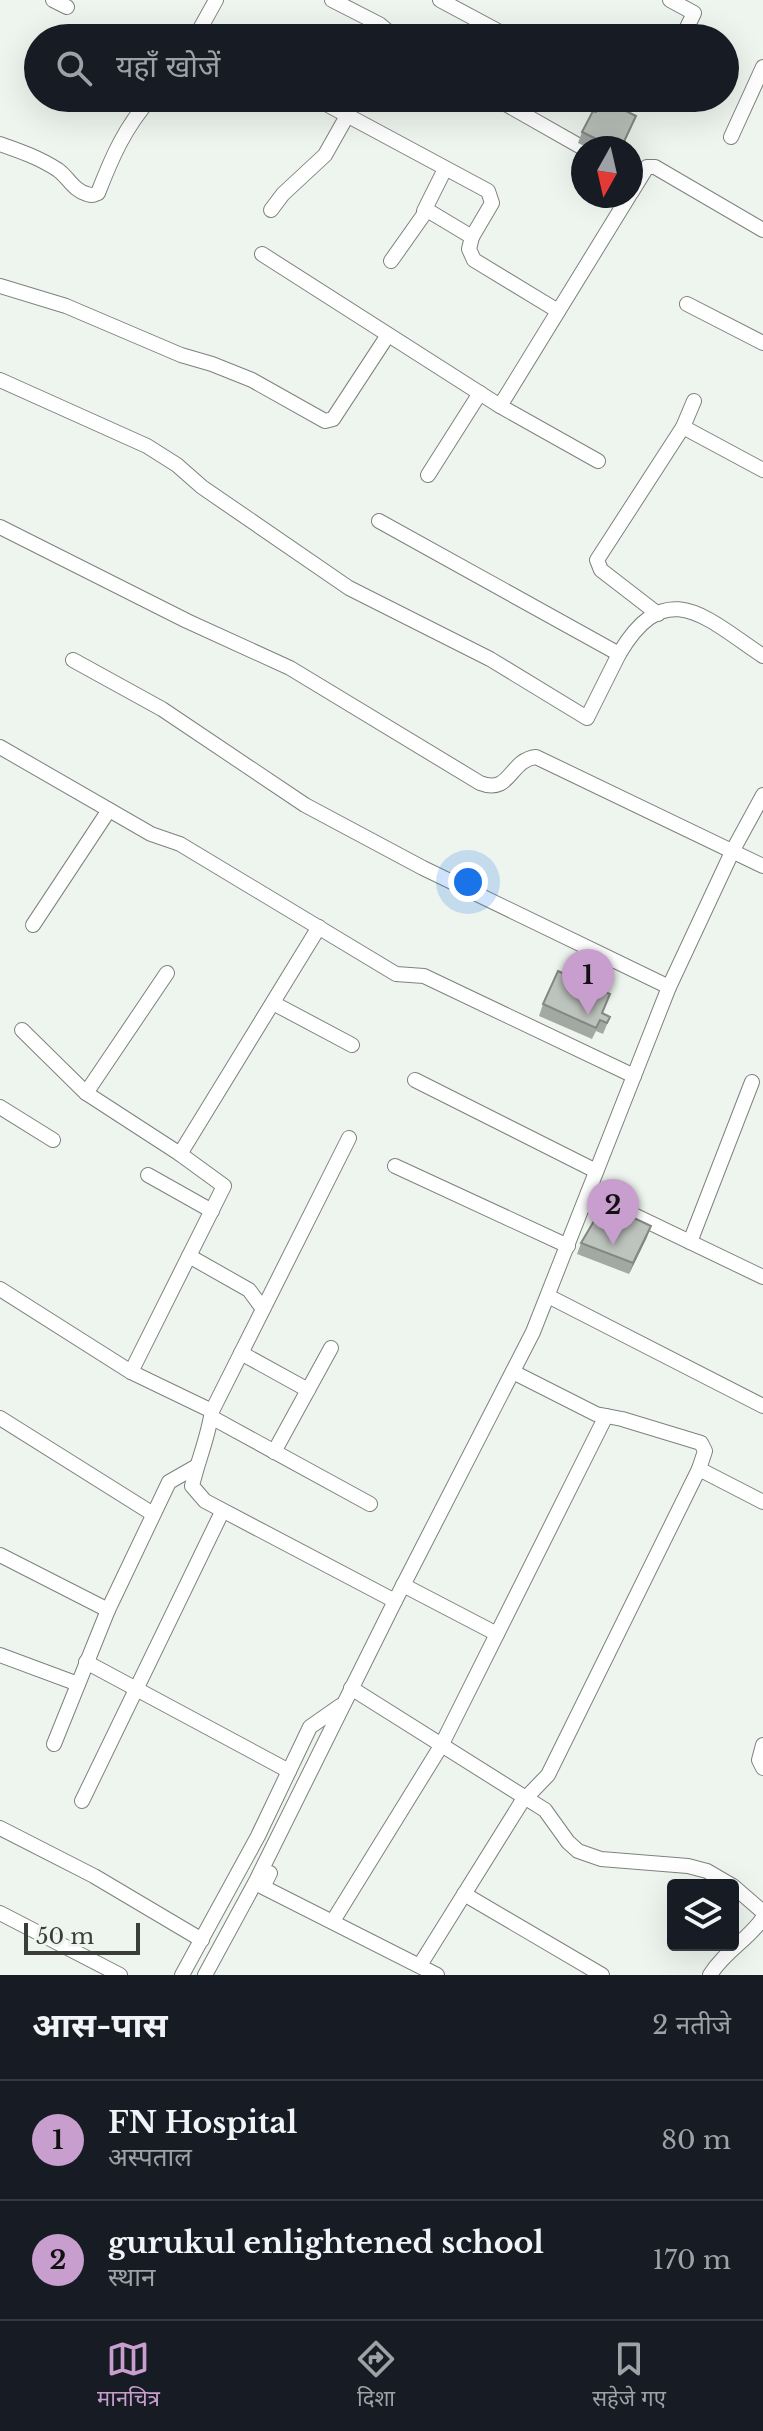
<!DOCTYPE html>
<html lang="hi">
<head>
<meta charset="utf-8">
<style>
  body { margin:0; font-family:"Libre Baskerville","Noto Sans Devanagari",serif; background:#20242c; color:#f1f3f6 }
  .controls { position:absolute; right:24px; bottom:24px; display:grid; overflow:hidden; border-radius:8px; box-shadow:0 8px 32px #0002 }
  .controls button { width:72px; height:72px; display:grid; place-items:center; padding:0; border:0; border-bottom:2px solid #363941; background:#171b24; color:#f1f3f6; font:40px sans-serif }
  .compass { position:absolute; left:571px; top:136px; width:72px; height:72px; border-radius:50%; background:#171b24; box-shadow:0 8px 32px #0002; rotate:188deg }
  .scale { position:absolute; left:24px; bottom:20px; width:116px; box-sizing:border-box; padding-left:8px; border:4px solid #3b3d3b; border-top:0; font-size:22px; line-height:28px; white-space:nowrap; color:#3b3d3b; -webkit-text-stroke:6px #eef5ee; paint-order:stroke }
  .you { position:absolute; left:468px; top:882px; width:28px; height:28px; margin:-20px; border:6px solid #fff; border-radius:50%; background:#1a73e8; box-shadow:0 0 0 12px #1a73e833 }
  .badge { display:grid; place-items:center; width:52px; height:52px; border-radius:50%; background:#c89ece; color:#111; font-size:26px; font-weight:700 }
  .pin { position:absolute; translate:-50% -66px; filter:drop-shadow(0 2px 4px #0008) }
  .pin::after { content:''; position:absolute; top:42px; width:28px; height:24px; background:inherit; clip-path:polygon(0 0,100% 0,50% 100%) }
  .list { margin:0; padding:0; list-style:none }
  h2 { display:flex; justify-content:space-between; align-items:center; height:104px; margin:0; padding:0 32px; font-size:34px }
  h2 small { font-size:26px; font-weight:400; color:#9ea1a6 }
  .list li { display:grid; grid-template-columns:52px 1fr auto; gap:24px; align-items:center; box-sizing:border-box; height:120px; padding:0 32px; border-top:2px solid #363941 }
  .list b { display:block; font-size:30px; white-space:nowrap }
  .list p { margin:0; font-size:26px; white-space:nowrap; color:#9ea1a6 }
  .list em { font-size:26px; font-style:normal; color:#9ea1a6 }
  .icon { flex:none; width:44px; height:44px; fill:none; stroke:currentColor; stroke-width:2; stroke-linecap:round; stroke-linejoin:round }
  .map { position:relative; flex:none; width:763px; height:1975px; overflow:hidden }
  .search { position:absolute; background:#171b24; box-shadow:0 8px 32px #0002; left:24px; right:24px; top:24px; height:88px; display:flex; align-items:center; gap:20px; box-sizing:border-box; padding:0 28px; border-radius:44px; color:#9ea1a6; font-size:30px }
  .sheet { height:344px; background:#171b24 }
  nav { display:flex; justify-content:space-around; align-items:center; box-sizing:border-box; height:112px; border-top:2px solid #363941; background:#171b24; font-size:22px; color:#9ea1a6 }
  nav a { display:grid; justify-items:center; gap:4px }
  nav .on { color:#c89ece }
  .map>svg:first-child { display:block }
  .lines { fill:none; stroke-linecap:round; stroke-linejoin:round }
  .minor-casing { stroke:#7d827d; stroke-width:16 }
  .minor { stroke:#fff; stroke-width:14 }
  .wall { fill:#a3a8a3 }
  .shaded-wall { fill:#848884 }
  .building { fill:#bdc3bd; stroke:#848884; stroke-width:2 }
</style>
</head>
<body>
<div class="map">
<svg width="763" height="1975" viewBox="0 0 763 1975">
  <rect width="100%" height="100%" fill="#eef5ee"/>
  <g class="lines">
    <defs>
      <g id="minor">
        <path d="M53,0L67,7"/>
        <path d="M332,0L379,24L396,38"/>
        <path d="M440,0L511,38"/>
        <path d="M670,0L694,13L682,38"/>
        <path d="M195,38L216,0"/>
        <path d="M315,98L488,191L492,203L472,237L469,249L474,260L558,311"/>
        <path d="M495,98L583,148"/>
        <path d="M731,137L763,67"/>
        <path d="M0,144C20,151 40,158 58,170C69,178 73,190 87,194C93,196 93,195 98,193C112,157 125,127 151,98"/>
        <path d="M631,193L647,167H655L763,230"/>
        <path d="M271,210L283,194L325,155L347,116"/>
        <path d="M424,211L445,169"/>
        <path d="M262,254L500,406L629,196"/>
        <path d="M391,261L427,210L472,237"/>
        <path d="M0,286L66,306L181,355L212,364L252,380L325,421L333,419L388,335"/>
        <path d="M687,304L763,343"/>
        <path d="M0,380L147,446L177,465L202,487L349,588L490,659L587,718L619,654"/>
        <path d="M500,406L598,461"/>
        <path d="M683,427L763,470"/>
        <path d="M428,475L480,393"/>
        <path d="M379,521L619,654C666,574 706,618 763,656"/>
        <path d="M0,527L187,621L290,668L480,783C511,795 509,760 536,757L763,866"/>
        <path d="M658,614L601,570L597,560L683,427L694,401"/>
        <path d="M73,660L162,709L305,805L423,868L669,987"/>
        <path d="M0,747L151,834L180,844L396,974L424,976L634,1076"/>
        <path d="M33,925L109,810"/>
        <path d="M273,1003L352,1045"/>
        <path d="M22,1030L86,1093L180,1154L319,927"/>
        <path d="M415,1080L596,1171"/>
        <path d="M86,1093L167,973"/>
        <path d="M0,1107L53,1140"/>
        <path d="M395,1166L568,1246"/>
        <path d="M148,1175L212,1211"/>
        <path d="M588,1193L763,1277"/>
        <path d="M690,1242L752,1082"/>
        <path d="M189,1256L249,1290L263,1309"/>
        <path d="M0,1289L131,1372L212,1411C208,1438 198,1460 192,1486L205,1501L395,1601"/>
        <path d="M548,1296L763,1406"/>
        <path d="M241,1353L308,1390"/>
        <path d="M131,1372L224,1186L180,1154"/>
        <path d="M212,1411L349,1138"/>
        <path d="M211,1417L370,1504"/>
        <path d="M0,1418L153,1514"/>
        <path d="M274,1452L331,1348"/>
        <path d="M699,1469L763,1502"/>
        <path d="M0,1555L108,1610"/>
        <path d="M403,1585L497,1634"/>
        <path d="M0,1655L78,1684"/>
        <path d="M86,1662L289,1771"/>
        <path d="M351,1688L545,1810L568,1842L578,1851L601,1859L688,1866L707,1871L731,1885"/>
        <path d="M54,1744L108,1610L169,1482L197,1466"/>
        <path d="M763,1745L759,1760L763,1768"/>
        <path d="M82,1801L222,1512"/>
        <path d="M0,1828L94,1876L202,1940"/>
        <path d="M270,1873L263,1887L437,1975"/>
        <path d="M733,1886L763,1912"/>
        <path d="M464,1894L602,1975"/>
        <path d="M0,1913L120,1975"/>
        <path d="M333,1921L441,1746L606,1416"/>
        <path d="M420,1965L521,1803L548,1775L699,1469L705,1451L701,1443L622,1419L596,1414L513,1372"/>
        <path d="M182,1975L258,1836L310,1727L340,1706"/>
        <path d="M205,1975L256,1881L395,1601L533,1332L669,987L733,850L763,795"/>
        <path d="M710,1975C724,1952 748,1940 763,1918"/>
      </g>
    </defs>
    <use href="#minor" class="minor-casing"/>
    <use href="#minor" class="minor"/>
  </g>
  <g class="wall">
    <path d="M596,112L636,116L622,148H588L578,143L582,132Z"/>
    <path d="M543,1004L603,1013L610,1017L603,1034L596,1031L592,1039L539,1016Z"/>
    <path d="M647,1237L629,1274L577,1254L581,1243Z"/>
  </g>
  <path class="shaded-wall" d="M651,1226L647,1237L629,1274L633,1263Z"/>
  <g class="building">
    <path d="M602,99L636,116L621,148H615L582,132L593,111L596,112Z"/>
    <path d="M558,971L610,994L602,1013L610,1017L607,1023L600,1020L596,1028L543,1004Z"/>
    <path d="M604,1204L651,1226L633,1263L581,1243Z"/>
  </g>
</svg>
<div class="controls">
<button><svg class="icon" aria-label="layers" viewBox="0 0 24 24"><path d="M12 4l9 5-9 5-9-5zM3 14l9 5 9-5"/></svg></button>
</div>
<svg class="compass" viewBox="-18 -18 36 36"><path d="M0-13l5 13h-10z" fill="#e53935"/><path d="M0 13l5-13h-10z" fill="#9ea1a6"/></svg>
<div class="scale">50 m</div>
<div class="you"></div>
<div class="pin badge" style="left:588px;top:1015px">1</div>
<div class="pin badge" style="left:613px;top:1245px">2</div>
<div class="search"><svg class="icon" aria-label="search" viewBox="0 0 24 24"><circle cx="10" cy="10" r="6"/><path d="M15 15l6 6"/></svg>यहाँ खोजें</div>
</div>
<section class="sheet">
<h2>आस-पास<small>2 नतीजे</small></h2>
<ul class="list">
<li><span class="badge">1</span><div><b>FN Hospital</b><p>अस्पताल</p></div><em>80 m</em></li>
<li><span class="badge">2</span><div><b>gurukul enlightened school</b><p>स्थान</p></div><em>170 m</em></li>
</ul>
</section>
<nav>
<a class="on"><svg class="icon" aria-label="map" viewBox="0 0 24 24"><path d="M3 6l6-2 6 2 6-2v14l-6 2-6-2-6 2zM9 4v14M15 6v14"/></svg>मानचित्र</a>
<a><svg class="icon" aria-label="directions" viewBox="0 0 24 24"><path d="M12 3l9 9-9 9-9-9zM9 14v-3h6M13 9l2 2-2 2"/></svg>दिशा</a>
<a><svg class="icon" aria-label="saved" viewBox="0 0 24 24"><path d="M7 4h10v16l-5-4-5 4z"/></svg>सहेजे गए</a>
</nav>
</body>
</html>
